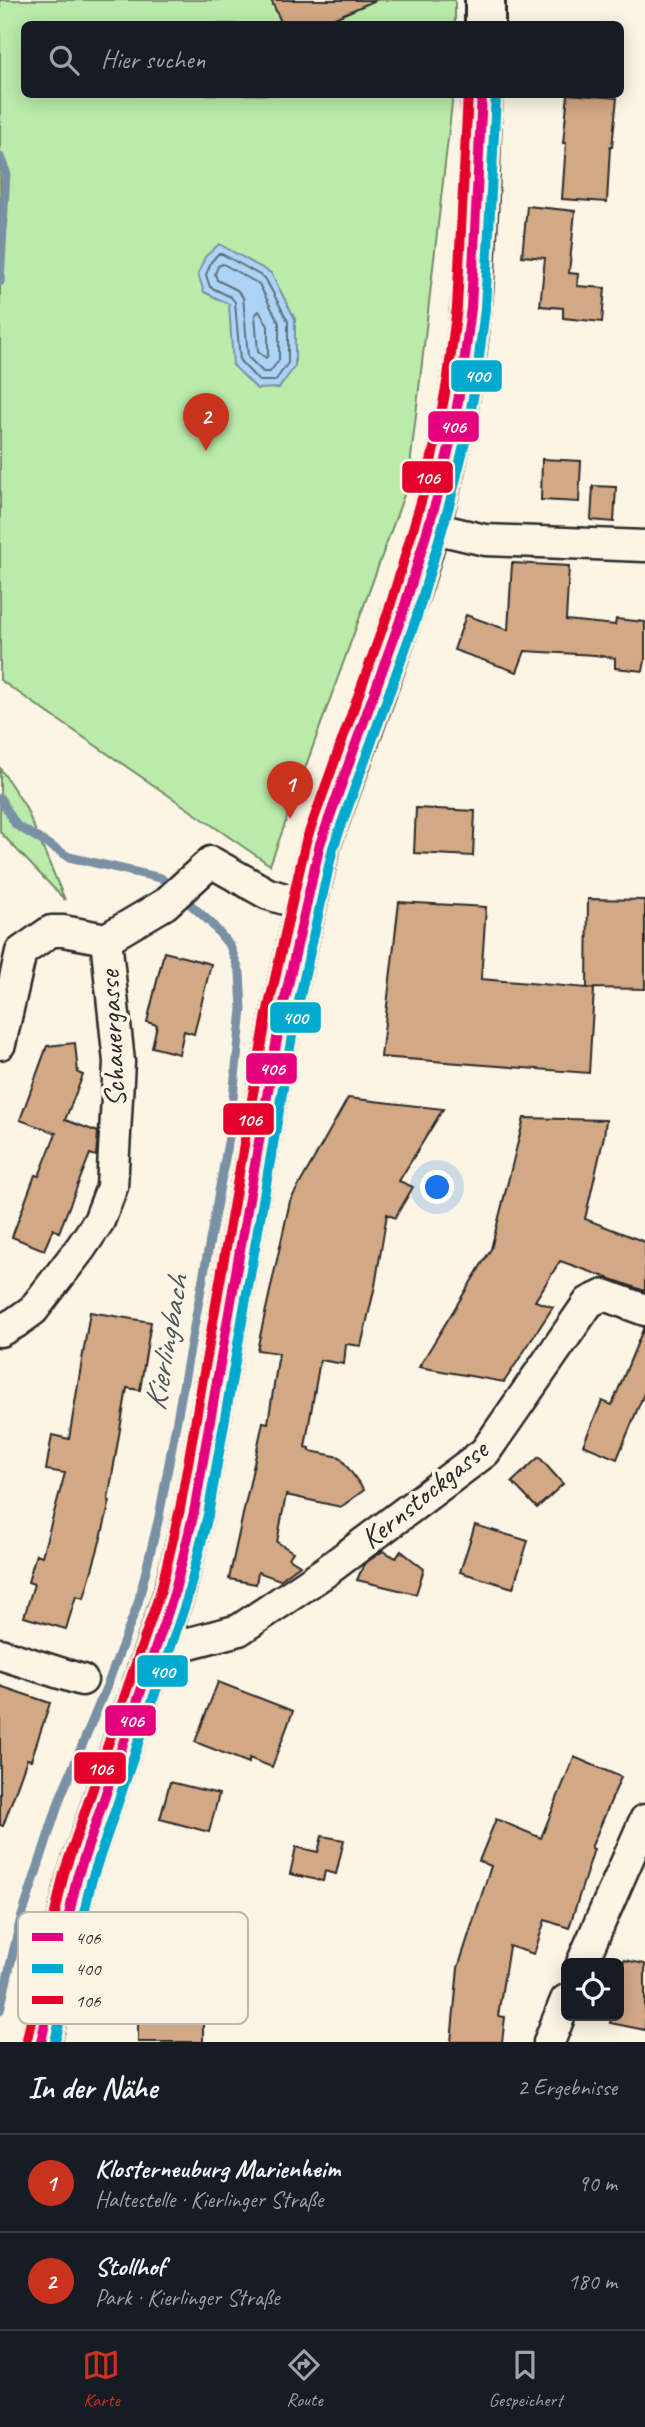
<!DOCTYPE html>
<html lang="de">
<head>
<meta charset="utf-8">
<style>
  body { margin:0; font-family:Caveat,sans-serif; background:#20242c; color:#f1f3f6 }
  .controls { position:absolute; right:21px; bottom:21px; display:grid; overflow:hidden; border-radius:10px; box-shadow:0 4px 18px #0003 }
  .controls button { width:63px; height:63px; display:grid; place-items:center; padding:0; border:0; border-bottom:2px solid #363941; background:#171b24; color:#f1f3f6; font:35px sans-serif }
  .you { position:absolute; left:438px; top:1188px; width:24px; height:24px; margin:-18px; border:5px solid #fff; border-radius:50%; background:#1a73e8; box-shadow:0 0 0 10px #1a73e833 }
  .badge { display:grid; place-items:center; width:46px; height:46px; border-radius:50%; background:#c8321e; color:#fff; font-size:23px; font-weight:700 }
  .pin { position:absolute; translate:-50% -58px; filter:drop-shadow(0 2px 4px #0008) }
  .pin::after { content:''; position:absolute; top:37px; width:24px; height:21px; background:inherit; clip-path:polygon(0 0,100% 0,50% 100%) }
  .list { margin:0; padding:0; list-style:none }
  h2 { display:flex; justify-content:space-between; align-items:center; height:91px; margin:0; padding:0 28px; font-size:30px }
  h2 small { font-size:23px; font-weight:400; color:#9ea1a6 }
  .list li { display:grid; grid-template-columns:46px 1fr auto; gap:21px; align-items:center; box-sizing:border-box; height:98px; padding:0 28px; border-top:2px solid #363941 }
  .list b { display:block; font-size:26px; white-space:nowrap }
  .list p { margin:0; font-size:23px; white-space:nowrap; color:#9ea1a6 }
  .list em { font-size:23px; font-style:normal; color:#9ea1a6 }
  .icon { flex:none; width:38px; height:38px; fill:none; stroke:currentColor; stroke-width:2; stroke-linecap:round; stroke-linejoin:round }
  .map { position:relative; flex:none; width:645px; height:2042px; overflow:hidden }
  .search { position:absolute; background:#171b24; box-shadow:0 4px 18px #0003; left:21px; right:21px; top:21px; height:77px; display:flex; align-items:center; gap:18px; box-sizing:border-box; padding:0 24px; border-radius:10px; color:#9ea1a6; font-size:26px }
  .sheet { height:287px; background:#171b24 }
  nav { display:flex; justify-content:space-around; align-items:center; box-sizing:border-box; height:98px; border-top:2px solid #363941; background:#171b24; font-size:19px; color:#9ea1a6 }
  nav a { display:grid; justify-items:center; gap:4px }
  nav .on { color:#c8321e }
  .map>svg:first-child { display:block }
  .green { fill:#bbebaa; stroke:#738b6a; stroke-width:2 }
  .water { fill:#add4f7; stroke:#7990a5; stroke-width:2 }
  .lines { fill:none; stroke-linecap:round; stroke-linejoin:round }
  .shore { stroke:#5f6f7d; stroke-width:2 }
  .stream { stroke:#7990a5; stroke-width:9 }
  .building { fill:#d3a885; stroke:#2b2b2b; stroke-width:2 }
  .minor-casing { stroke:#2b2b2b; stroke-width:35 }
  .primary-casing { stroke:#2b2b2b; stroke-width:44 }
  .minor { stroke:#fcf5e5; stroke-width:30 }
  .primary { stroke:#fcf5e5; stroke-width:38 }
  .bus-1-casing { stroke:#fcf5e5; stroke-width:16 }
  .bus-2-casing { stroke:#fcf5e5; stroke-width:16 }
  .bus-3-casing { stroke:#fcf5e5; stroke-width:16 }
  .bus-1 { stroke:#e5007d; stroke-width:10 }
  .bus-2 { stroke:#00a9ce; stroke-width:10 }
  .bus-3 { stroke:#e4002b; stroke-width:10 }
  .labels { text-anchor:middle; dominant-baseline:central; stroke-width:7; stroke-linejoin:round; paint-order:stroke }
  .street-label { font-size:30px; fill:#2b2b2b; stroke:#fcf5e5 }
  .water-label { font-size:32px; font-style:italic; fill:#4c555e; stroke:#fcf5e5 }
  .key { fill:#fcf5e5; stroke:#bdb8ad; stroke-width:2 }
  .key-label { font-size:19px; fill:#2b2b2b }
  .line-badge { stroke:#fcf5e5; stroke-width:2.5 }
  .badge-label { font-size:19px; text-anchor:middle; font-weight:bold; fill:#fff }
</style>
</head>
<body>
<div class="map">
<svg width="645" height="2042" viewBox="0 0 645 2042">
  <rect width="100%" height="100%" fill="#fcf5e5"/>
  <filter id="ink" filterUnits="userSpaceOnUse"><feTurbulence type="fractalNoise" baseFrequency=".0143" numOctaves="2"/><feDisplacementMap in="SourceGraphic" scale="14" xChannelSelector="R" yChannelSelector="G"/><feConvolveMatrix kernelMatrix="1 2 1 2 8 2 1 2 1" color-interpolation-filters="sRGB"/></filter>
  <g filter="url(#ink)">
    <g class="green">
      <path d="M0,0H455V24H24V94L453,95L408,484L270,865L0,680Z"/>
      <path d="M0,768L25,806L65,900L0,832Z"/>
    </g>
    <path class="water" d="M219,244L271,273L295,319V366L279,388L257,389L233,365L229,304L204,292L198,274L205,257Z"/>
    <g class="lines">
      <g class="shore">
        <path d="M218,254H222L265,278L288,321V363L275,381H259L240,361L235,302L231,297L210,287L206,275L211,262Z"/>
        <path d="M223,264L259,284L279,323V360L270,372H263L248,357L243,297L237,290L217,280L215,274L218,266Z"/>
        <path d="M259,311L268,326V355L266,358L258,352L255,315Z"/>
      </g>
      <g class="stream">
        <path d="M0,157L6,172L0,282"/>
        <path d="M0,798L16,825L69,857L161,878L210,922L230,946L240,973L242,1009L229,1137L159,1517L138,1603L108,1683L61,1796L20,1922L0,2010"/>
      </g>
    </g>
    <g class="building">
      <path d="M271,0H376L321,24H282Z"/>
      <path d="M568,94L617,98L612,147H610L607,202L562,199L566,143H563Z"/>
      <path d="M527,206L575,211L569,273L578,274L577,286L605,288L602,322L563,318V308L540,306L545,258L522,256Z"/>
      <path d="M542,459L581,461L579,502L541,500Z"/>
      <path d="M593,486L616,487L614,522L591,520Z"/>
      <path d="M512,563L569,566L566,620L615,625L616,619L645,622V661L643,671L615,668V658L595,655L525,651L517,672L454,650L466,615L508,630Z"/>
      <path d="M416,808L475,811L473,856L414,853Z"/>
      <path d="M588,899L645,900V989L587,988L594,989L589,1073L381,1057L399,902L486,907L481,979L587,988Z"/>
      <path d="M164,952L211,964L194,1034L184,1031L179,1054L152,1047L157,1025L147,1022Z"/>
      <path d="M75,1043L78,1073L83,1075L65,1120L98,1132L96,1156L90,1154L59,1232L53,1229L44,1250L12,1237L35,1175L39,1176L56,1133L20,1120L47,1046Z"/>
      <path d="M348,1098L443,1109L399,1181L413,1187L395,1218L387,1214L375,1286L361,1346L346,1344L344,1364L320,1360L305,1447L310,1448V1451L340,1457L364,1490L341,1507L286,1495L277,1542L293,1552L289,1558L300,1565L280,1580L258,1572L256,1584L229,1579L263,1422L268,1423L279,1353L257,1350L290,1201Z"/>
      <path d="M524,1118L606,1120L604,1136L585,1219L645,1242V1291L560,1261L535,1301L553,1307L504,1382L419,1367L491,1249Z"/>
      <path d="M90,1312L151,1322L140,1390L127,1388L108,1500L110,1501L101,1538L84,1598L76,1596L66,1629L24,1617L34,1584L28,1582L36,1554L42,1556L65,1473L46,1470L52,1435L69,1439Z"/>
      <path d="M644,1327L645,1391L617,1459L583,1445L602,1401L612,1405Z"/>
      <path d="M539,1457L563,1484L537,1508L512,1482Z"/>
      <path d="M475,1525L528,1541L513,1588L460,1572Z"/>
      <path d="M383,1551L396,1558L401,1551L424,1569L416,1594L357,1580L364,1564Z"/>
      <path d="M218,1682L293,1711L272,1767L249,1758V1763L195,1742Z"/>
      <path d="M0,1686L50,1703L31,1760L27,1759L3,1826L0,1825Z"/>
      <path d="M574,1757L621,1777L591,1848L594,1849L569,1928L545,1920L534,1954L509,1946L498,2016L505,2017L502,2042H451L458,1968L491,1866L479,1861L496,1819L541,1838Z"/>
      <path d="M170,1782L219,1794L209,1832L160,1819Z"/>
      <path d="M322,1836L344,1840L336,1874L325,1871L323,1881L290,1874L296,1847L318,1852Z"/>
      <path d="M138,1960H221V2002H203V2042H138Z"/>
      <path d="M624,1960L645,1964V2030L610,2023L611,2016H619V1982Z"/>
    </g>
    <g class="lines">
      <defs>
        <g id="minor">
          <path d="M429,527L485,540L645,546"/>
          <path d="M0,1044L21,952L51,931H63L106,939"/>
          <path d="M0,1331L15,1323L33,1310L80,1249L99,1221L112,1187L119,1062L106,939L165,904L211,862L268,894L305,905"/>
          <path d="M155,1652L239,1630L325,1572L485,1452L589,1302L604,1295L645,1310"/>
          <path d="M0,1654L82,1680"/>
          <path d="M582,1963L645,1820"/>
          <path d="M549,2042L566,2000"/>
        </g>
        <g id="primary">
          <path d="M485,24V0"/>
          <path d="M41,2042L77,1878L174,1594L194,1512L281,1016L320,844C375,692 437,540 462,379C477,285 478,189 482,94"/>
        </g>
      </defs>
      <use href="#minor" class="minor-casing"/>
      <use href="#primary" class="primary-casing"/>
      <use href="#minor" class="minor"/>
      <use href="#primary" class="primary"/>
      <defs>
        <path id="bus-1" d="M41,2042L77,1878L174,1594L194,1512L281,1016L320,844L402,615L437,498L451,439L462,379L471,308L482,94"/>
        <path id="bus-2" d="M55,2042L91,1882L187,1599L208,1515L295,1019L333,848L416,619L450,502L465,442L476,381L485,309L496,95"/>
        <path id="bus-3" d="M27,2039L64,1873L161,1590L180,1509L267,1014L306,841L389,610L423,495L437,436L448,377L457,307L468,94"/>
      </defs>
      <use href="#bus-1" class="bus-1-casing"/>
      <use href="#bus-2" class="bus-2-casing"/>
      <use href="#bus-3" class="bus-3-casing"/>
      <use href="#bus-1" class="bus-1"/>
      <use href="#bus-2" class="bus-2"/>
      <use href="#bus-3" class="bus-3"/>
    </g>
  </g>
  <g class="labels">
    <g class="street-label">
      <text transform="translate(112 1039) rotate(-93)">Schauergasse</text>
      <text transform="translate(424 1494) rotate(-39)">Kernstockgasse</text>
    </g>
    <g class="water-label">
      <text transform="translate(166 1343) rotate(-80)">Kierlingbach</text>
    </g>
  </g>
  <rect x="18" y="1912" width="230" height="112" rx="10" class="key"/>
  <rect x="32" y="1933" width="31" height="8" fill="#e5007d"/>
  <rect x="32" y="1964" width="31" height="9" fill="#00a9ce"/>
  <rect x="32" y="1996" width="31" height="8" fill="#e4002b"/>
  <g class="key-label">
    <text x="75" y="1944">406</text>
    <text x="75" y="1975">400</text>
    <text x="75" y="2007">106</text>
  </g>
  <g class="line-badge">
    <rect x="450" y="359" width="53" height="34" rx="7" fill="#00a9ce"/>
    <rect x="427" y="410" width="53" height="33" rx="7" fill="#e5007d"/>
    <rect x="401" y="460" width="53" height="34" rx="7" fill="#e4002b"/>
    <rect x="269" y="1001" width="53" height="33" rx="7" fill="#00a9ce"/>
    <rect x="245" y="1052" width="53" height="33" rx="7" fill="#e5007d"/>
    <rect x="222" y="1102" width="53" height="34" rx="7" fill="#e4002b"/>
    <rect x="136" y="1654" width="53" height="34" rx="7" fill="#00a9ce"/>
    <rect x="104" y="1704" width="53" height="33" rx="7" fill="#e5007d"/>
    <rect x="73" y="1751" width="54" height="34" rx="7" fill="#e4002b"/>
  </g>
  <g class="badge-label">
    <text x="477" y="382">400</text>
    <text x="453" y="433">406</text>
    <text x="427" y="484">106</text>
    <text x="295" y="1024">400</text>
    <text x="272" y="1075">406</text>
    <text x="249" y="1126">106</text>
    <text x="162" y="1678">400</text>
    <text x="131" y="1727">406</text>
    <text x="100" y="1775">106</text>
  </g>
</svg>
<div class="controls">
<button><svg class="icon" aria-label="locate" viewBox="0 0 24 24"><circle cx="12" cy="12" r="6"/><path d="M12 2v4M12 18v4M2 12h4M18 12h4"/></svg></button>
</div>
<div class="you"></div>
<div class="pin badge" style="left:290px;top:819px">1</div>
<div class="pin badge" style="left:206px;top:451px">2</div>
<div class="search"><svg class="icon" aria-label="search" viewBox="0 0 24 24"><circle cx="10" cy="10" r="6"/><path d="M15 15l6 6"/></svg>Hier suchen</div>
</div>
<section class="sheet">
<h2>In der Nähe<small>2 Ergebnisse</small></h2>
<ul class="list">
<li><span class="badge">1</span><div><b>Klosterneuburg Marienheim</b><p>Haltestelle · Kierlinger Straße</p></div><em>90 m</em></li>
<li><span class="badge">2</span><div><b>Stollhof</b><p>Park · Kierlinger Straße</p></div><em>180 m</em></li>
</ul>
</section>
<nav>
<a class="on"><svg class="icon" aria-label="map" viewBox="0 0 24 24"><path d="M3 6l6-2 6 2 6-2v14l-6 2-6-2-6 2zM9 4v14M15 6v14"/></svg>Karte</a>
<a><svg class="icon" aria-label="directions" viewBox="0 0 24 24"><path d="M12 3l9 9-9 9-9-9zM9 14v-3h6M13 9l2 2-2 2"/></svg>Route</a>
<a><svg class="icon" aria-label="saved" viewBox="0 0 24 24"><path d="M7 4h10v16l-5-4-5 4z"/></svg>Gespeichert</a>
</nav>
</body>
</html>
